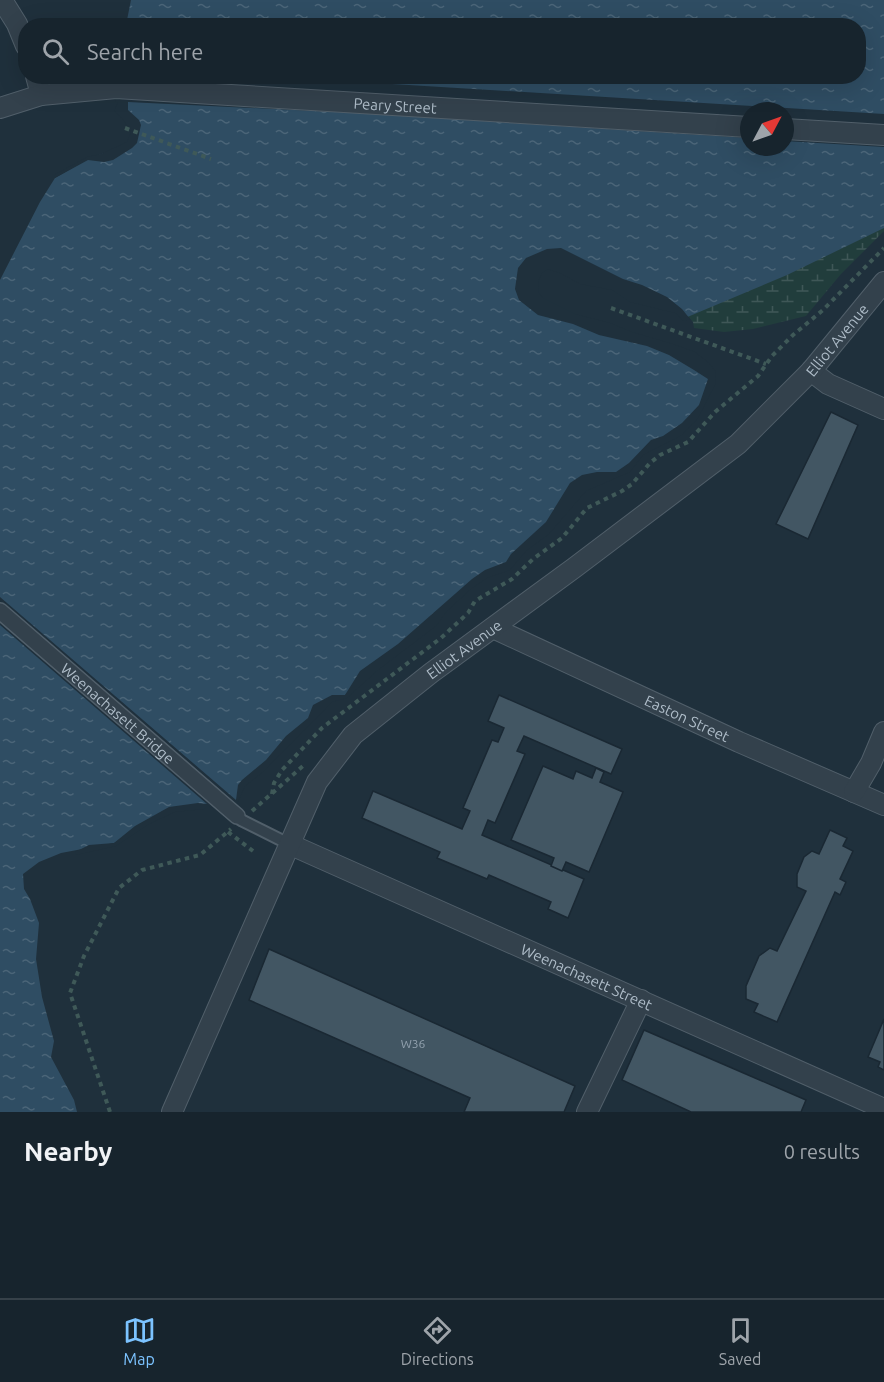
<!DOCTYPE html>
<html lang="en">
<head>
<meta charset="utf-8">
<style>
  body { margin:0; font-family:Ubuntu,sans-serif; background:#202c35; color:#f1f3f6 }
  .compass { position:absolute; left:740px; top:102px; width:54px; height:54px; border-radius:50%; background:#17242d; box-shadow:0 6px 24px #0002; rotate:49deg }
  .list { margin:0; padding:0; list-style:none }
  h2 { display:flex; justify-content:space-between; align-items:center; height:78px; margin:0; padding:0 24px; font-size:26px }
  h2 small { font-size:20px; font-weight:400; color:#9ea4aa }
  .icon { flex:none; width:33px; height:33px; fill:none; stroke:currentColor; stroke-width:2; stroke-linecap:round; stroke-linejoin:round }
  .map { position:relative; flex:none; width:884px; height:1112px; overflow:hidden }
  .search { position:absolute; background:#17242d; box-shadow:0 6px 24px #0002; left:18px; right:18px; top:18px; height:66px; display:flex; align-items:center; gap:15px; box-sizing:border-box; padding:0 21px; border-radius:24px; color:#9ea4aa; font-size:22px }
  .sheet { height:186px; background:#17242d }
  nav { display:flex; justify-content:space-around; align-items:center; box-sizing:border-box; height:84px; border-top:2px solid #364149; background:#17242d; font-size:16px; color:#9ea4aa }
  nav a { display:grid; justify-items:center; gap:3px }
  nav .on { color:#7cc3ff }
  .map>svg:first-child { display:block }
  .wetland { fill:url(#wetland-marsh) }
  .water { fill:url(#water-ripples); fill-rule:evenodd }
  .pier { fill:#1f303c }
  .building { fill:#425663; stroke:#1a2833; stroke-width:1.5 }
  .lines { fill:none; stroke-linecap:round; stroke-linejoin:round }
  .service-casing { stroke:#515f6a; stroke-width:14 }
  .pedestrian-casing { stroke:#515f6a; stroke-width:18 }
  .minor-casing { stroke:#515f6a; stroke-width:22 }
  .path { stroke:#3f5958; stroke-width:4; stroke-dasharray:4.5 4.5; stroke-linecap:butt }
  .service { stroke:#33414c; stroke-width:10 }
  .pedestrian { stroke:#33414c; stroke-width:15 }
  .minor { stroke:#33414c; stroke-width:20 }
  .labels { text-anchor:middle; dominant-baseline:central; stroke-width:6; stroke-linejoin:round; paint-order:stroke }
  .number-label { font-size:12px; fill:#93a2af }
  .street-label { font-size:15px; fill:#aebcc8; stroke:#182630 }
</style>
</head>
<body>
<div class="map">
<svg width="884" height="1112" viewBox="0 0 884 1112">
  <defs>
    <pattern id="wetland-marsh" width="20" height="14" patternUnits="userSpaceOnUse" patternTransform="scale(1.5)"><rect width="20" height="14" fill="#213d3c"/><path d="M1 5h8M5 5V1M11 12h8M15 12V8" fill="none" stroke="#3f5757"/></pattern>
    <pattern id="water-ripples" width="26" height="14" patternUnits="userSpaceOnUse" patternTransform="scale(1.5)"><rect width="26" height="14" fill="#2f4d63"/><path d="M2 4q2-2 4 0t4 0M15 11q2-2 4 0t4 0" fill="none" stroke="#4b6578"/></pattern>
  </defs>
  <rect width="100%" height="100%" fill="#1f303c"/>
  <path class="wetland" d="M884,147V231L841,274L806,316L753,329L724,332L694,328L693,322L682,309Z"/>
  <path class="water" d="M131,0H884V228L787,275L685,318L677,310L613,287L548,266C530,275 536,285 541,301L714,373L693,420L641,452L628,470L585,489L524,549L508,568L486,575L345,695L331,699L242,784L236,801L174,809L114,843L61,853L39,862L23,874L24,889L30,899L39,923L36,959L42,997L54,1041L51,1057L74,1100L77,1112H0V280L40,202L55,178L88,159L129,144L134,132L129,125L121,77L858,76V26L126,25ZM749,111H785V147H749Z"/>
  <g class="pier">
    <path d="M118,76L278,77L884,114V147L785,141V111H749V138L356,113L128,102V110L139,120L141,125L137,143L132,148L113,160L104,162L88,160L55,178L54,175L87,157L101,154L127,142L131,132L122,118L114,111L118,102H115Z"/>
    <path d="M561,248L623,279L642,285L667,297L682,309L690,319L684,321L675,313L630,302L612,290L580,284L562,274L548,269L542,273L538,282L539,293L543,298L575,314L610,323L632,332L673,344L695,352L709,363L716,372L715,385L698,418L682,435L643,455L630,472L586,491L549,534L526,551L510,570L487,578L471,589L447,611L436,626L378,670L347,698L332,702L263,772L245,786L237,804L211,808L208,805L204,809L175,812L149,824L116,846L76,855L75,852L89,845L114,843L135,826L169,807L198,803L207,804L0,625V597L236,800L238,785L242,780L266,760L286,736L308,718L313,705L332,695H345L360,671L398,644L472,579L485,570L506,562L511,554L546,522L570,483L582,475L597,472H616L629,463L651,440L663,436L682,423L699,405L708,379L694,370L669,355L647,346L599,335L573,324L538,315L519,300L515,289L518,268L526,258L547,249Z"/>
  </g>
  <g class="building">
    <path d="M831,412L858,425L808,539L776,524Z"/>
    <path d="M499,695L622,749L611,774L524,736L517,751L525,754L495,823L488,820L482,835L584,879L568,918L548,909L551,902L489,875L487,879L437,858L440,852L362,818L373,791L462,829L470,811L463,808L492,740L498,742L504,728L488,721Z"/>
    <path d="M543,766L573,779L576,771L592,778L596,768L604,772L600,782L623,792L589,872L566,862L562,871L551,866L554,858L511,840Z"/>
    <path d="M830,830L847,838L843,846L853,851L840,879L846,882L840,895L835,892L777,1022L754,1012L758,1004L746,999V986L759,956L770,948L777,951L806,891L797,887V874L804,857L812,851L819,854Z"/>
    <path d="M269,949L575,1086L564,1112H464L470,1098L249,1000Z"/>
    <path d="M884,1019V1070L878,1067L880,1062L868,1057Z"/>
    <path d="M644,1030L806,1100L801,1112H691L622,1080Z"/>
  </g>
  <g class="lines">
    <defs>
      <path id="service" d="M241,820L289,844"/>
      <g id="pedestrian">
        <path id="s1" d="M0,611L237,816"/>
      </g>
      <g id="minor">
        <path d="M2,0L17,24L26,46"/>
        <path d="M36,76L41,95"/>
        <path id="s2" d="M0,108L41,95L116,88L749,127"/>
        <path d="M785,129L884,135"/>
        <path d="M811,371L828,384L884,409"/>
        <path id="s3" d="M493,628L739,742L884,805"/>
        <path d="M854,792L871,763L884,732"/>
        <path id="s4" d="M289,844L884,1109"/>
        <path id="s5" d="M172,1112L317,782L353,735L431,673L574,568L738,444L811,371L884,282"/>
        <path d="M587,1112L641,1000"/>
      </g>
    </defs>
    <use href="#service" class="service-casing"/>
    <use href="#pedestrian" class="pedestrian-casing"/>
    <use href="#minor" class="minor-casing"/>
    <g class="path">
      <path d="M125,128L211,159"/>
      <path d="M611,308L766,364"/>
      <path d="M272,794L274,783L282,770L322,728L441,638L468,613L475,601L512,579L533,559L562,538L587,508L622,491L632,484L650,463L660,455L688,442L715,412L758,376L772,356L793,335L823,310L884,248"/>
      <path d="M252,811L303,766"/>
      <path d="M228,832L253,851"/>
      <path d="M110,1112L70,993L84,956L119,888L142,870L200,855L231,829"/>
    </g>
    <use href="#service" class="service"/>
    <use href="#pedestrian" class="pedestrian"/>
    <use href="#minor" class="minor"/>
  </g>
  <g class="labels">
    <g class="number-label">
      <text x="413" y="1043">W36</text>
    </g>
    <g class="street-label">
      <text stroke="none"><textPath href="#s2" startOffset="398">Peary Street</textPath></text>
      <text stroke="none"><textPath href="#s5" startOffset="1046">Elliot Avenue</textPath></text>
      <text stroke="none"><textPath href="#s5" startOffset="560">Elliot Avenue</textPath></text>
      <text stroke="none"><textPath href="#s1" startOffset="156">Weenachasett Bridge</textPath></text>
      <text stroke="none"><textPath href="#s3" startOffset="214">Easton Street</textPath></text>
      <text stroke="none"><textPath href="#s4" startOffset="326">Weenachasett Street</textPath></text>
    </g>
  </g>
</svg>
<svg class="compass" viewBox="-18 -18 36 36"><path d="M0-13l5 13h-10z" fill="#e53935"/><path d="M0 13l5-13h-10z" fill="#9ea4aa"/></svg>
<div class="search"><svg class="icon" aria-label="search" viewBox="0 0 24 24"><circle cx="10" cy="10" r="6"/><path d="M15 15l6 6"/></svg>Search here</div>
</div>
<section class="sheet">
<h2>Nearby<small>0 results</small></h2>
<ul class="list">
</ul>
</section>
<nav>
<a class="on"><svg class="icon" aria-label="map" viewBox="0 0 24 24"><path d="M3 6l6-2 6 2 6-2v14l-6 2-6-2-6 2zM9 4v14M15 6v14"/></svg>Map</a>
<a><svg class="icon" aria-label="directions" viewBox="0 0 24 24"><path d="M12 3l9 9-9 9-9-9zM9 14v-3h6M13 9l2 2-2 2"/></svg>Directions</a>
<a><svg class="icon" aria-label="saved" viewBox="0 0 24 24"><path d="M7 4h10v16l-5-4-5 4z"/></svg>Saved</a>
</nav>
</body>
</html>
